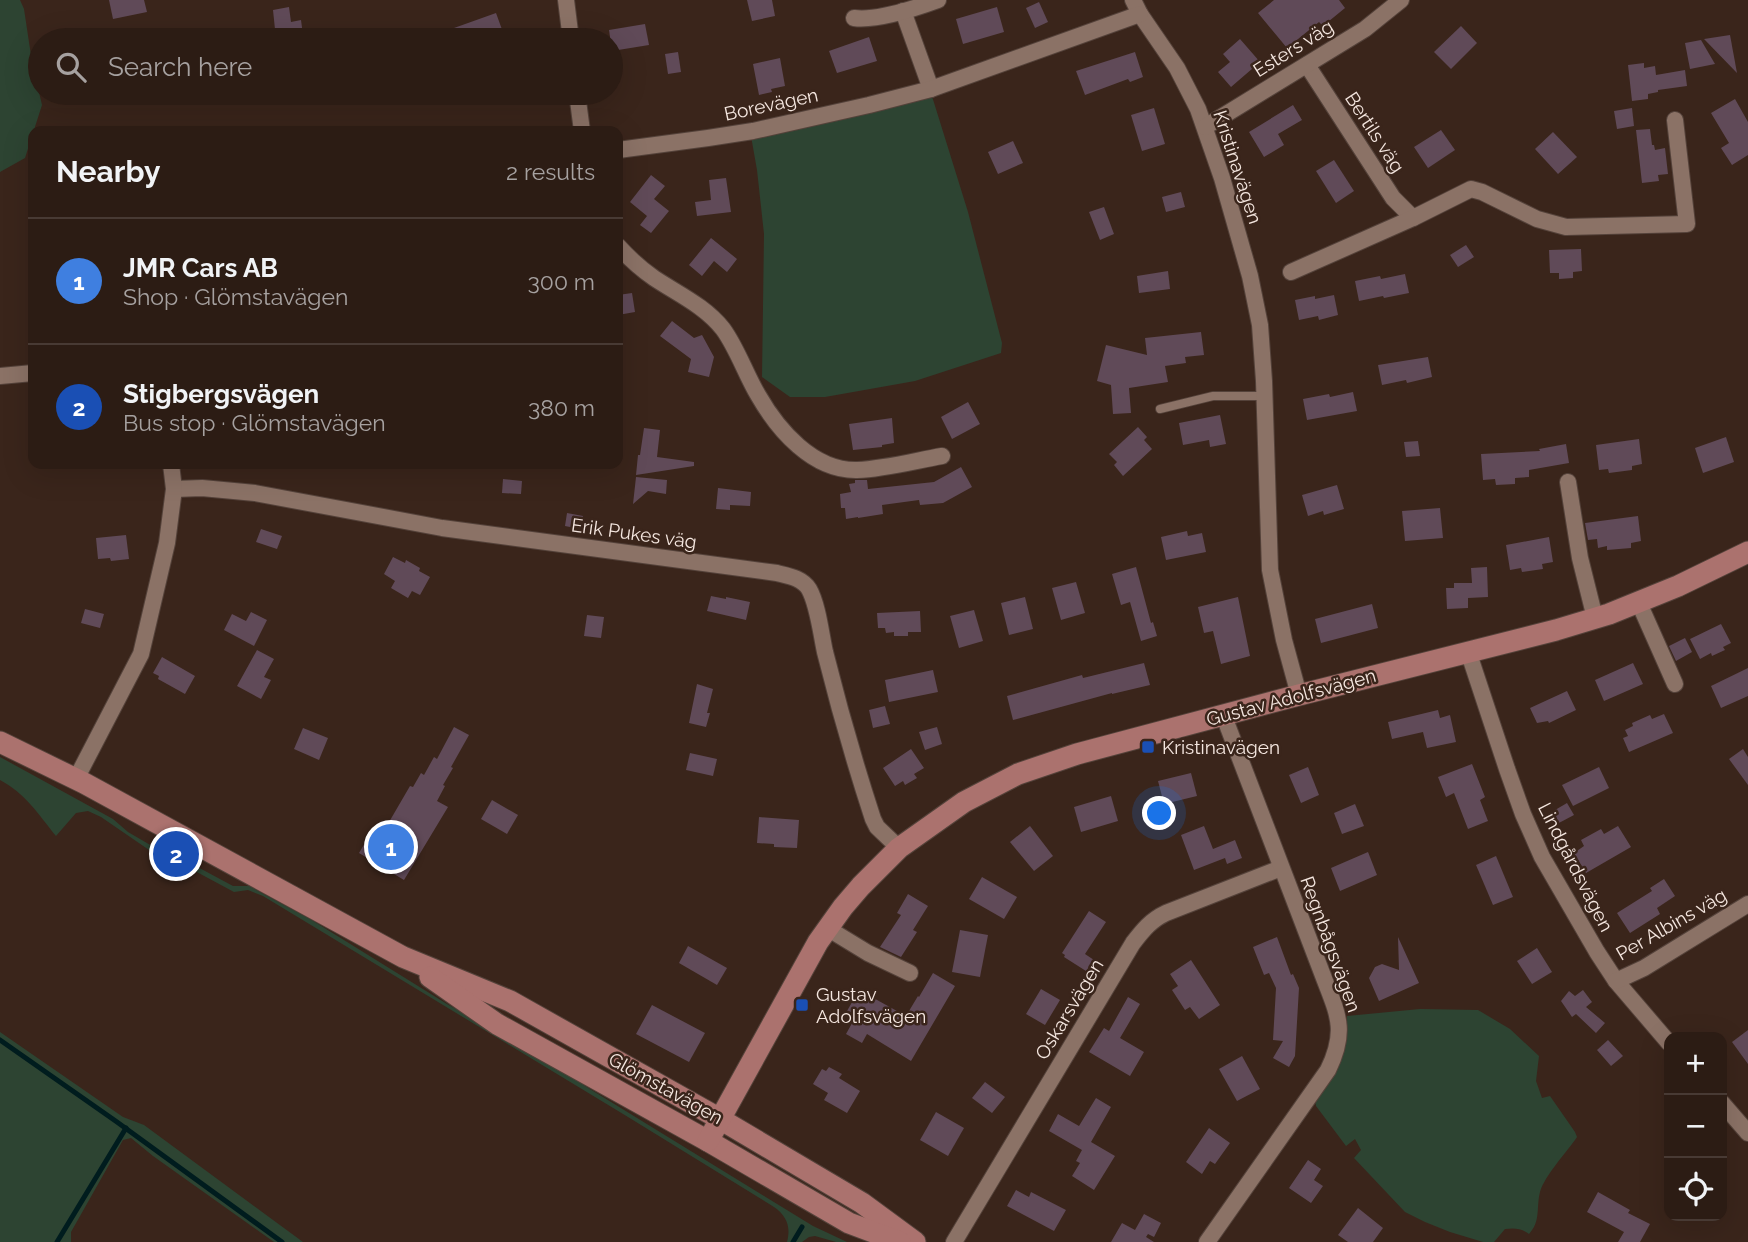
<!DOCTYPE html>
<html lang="en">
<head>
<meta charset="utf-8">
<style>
  body { margin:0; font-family:Raleway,sans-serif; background:#34251d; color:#f1f3f6 }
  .controls { position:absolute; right:21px; bottom:21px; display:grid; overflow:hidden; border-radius:14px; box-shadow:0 7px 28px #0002 }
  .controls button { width:63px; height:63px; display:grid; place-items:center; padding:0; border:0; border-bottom:2px solid #483a34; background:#2c1c14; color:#f1f3f6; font:35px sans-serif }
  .you { position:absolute; left:1160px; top:814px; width:24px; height:24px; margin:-18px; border:5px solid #fff; border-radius:50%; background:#1a73e8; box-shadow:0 0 0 10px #1a73e833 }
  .badge { display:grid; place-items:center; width:46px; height:46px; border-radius:50%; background:#8c9099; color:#fff; font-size:23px; font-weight:700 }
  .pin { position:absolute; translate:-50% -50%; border:4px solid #fff; box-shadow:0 2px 7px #0006 }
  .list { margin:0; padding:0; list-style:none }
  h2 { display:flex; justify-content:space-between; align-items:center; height:91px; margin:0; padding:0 28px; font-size:30px }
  h2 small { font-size:23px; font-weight:400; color:#a6a1a0 }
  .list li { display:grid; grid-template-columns:46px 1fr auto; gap:21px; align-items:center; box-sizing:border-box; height:126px; padding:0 28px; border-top:2px solid #483a34 }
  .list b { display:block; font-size:26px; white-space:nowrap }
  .list p { margin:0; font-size:23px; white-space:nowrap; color:#a6a1a0 }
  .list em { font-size:23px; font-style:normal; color:#a6a1a0 }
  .icon { flex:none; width:38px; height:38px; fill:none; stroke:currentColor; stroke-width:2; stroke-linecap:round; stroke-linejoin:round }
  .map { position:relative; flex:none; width:1748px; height:1242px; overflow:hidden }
  .search { position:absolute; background:#2c1c14; box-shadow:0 7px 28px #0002; left:28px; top:28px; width:595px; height:77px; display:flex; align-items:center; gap:18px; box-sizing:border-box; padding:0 24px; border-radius:38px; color:#a6a1a0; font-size:26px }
  .panel { position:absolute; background:#2c1c14; box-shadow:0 7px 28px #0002; left:28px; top:126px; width:595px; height:343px; border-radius:14px }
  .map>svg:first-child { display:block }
  .green { fill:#2d4432 }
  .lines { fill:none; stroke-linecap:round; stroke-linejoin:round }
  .stream { stroke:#001c1e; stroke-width:5 }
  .building { fill:#604a58 }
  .lane-casing { stroke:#54423a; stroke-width:10 }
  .street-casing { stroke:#54423a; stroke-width:18 }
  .secondary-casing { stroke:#54423a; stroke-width:23 }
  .lane { stroke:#8b7266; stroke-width:8 }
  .street { stroke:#8b7266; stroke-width:16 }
  .secondary { stroke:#ab726e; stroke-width:21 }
  .transit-dot { fill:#1a4fb4; stroke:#3a251b; stroke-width:2.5 }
  .labels { text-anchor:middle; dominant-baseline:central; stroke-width:5; stroke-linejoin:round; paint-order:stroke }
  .street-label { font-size:19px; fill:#f5e7e0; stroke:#3a251b }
  .poi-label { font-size:19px; fill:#f5e7e0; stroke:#3a251b; text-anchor:start }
</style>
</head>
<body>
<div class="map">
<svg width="1748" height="1242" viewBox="0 0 1748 1242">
  <rect width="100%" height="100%" fill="#3a251b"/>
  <g class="green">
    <path d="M0,0H20L24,9L32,62L42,105L25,158L0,172Z"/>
    <path d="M931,93L968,212L1002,343L1001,353L915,381L825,397H790L762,377L764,234L757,170L751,136Z"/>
    <path d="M0,757L113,819L128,832L164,853L192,864L233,886H249L310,919L447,1004L527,1049L577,1079L585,1086L813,1226L847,1242H836L815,1236L809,1237L802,1242H787C791,1227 787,1216 774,1207L628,1117L263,896L248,890L234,892L180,863L152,852L101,817L88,811L76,813L56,836C38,814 26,794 0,780Z"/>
    <path d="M1420,1009L1478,1010L1510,1029L1539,1056L1536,1081L1542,1098L1550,1096L1575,1132L1577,1137C1567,1152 1545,1175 1540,1192C1536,1208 1541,1221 1529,1234C1521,1228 1514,1228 1505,1229L1494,1242H1483L1450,1232L1425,1222L1405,1212L1354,1158L1361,1150L1355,1139L1346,1146L1316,1106L1315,1101C1337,1069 1348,1056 1347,1016Z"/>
    <path d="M0,1032L123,1117L144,1125L303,1242H274L153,1156L131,1138L123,1140L71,1232V1242H0Z"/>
  </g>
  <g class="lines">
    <g class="stream">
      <path d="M0,1040L117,1122L282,1242"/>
      <path d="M57,1242L126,1128"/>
      <path d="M793,1242L802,1227"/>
    </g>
  </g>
  <g class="building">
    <path d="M109,0H144L147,12L113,19Z"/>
    <path d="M747,0H772L775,16L752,21Z"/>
    <path d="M1274,0H1339L1345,8L1323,26L1319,22L1287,48L1258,13Z"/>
    <path d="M1039,2L1048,22L1035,28L1026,8Z"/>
    <path d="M289,7L291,22L301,20L303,35L276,39L273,10Z"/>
    <path d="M997,7L1004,32L963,44L956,19Z"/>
    <path d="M496,13L504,35L488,40H480L478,35L464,40H426V38Z"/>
    <path d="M645,24L649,45L612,51L609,30Z"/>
    <path d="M1461,26L1477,43L1451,69L1434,52Z"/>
    <path d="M1730,35L1737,73L1704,39Z"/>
    <path d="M869,37L877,61L837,73L829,51Z"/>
    <path d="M1240,39L1260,62L1231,87L1218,72L1230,62L1223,54Z"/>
    <path d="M1701,40L1715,64L1690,69L1685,43Z"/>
    <path d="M678,52L681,72L668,74L665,54Z"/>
    <path d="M1135,52L1143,77L1130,82L1128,79L1085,95L1076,71Z"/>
    <path d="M780,58L785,86L771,89L772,92L759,95L753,64Z"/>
    <path d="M1644,63V68L1655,66L1656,75L1685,70L1687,86L1658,90V92L1648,94V99L1632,101L1628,65Z"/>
    <path d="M1735,99L1748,122V155L1732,165L1721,148L1729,143L1711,113Z"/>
    <path d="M1293,105L1302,120L1278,134L1284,145L1264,157L1249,132Z"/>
    <path d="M1154,108L1165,144L1142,151L1131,115Z"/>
    <path d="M1632,108L1634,126L1617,129L1614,111Z"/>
    <path d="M1650,129L1652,145H1654L1655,150L1665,148L1668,174L1658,175L1659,181L1642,183L1636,130Z"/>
    <path d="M1441,130L1455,150L1428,168L1414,147Z"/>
    <path d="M1553,132L1577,157L1558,174L1535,149Z"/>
    <path d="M1013,141L1023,163L998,174L988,152Z"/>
    <path d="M1334,160L1354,191L1336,203L1316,171Z"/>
    <path d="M651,175L665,186L654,199L669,211L651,233L640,225L647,216L630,202Z"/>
    <path d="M726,178L731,212L697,216L695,202L711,200L709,180Z"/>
    <path d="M1181,192L1185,207L1166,212L1162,197Z"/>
    <path d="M1104,207L1114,234L1100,240L1089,212Z"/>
    <path d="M711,238L737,259L727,272L714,261L702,276L689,265Z"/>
    <path d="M1466,245L1474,257L1458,267L1450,255Z"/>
    <path d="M1581,249L1582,271L1573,272V278L1559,279V273H1550L1549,250Z"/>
    <path d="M1168,271L1170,289L1139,293L1137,276Z"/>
    <path d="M1405,274L1409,293L1384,298L1383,296L1359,301L1355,281L1380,276L1381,279Z"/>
    <path d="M632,293L635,312L618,315V295Z"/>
    <path d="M1334,295L1338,315L1319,320L1318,316L1299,320L1295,300L1315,296V299Z"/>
    <path d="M672,321L694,338L702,335L714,357L709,377L688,372L691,359L660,336Z"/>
    <path d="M1201,332L1204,355L1185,357L1186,363L1165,366L1168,382L1129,388L1131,413L1113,414L1111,385L1097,381L1106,345L1147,355L1145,338Z"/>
    <path d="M1428,357L1432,377L1407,383L1406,380L1382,385L1378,365Z"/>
    <path d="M1353,392L1357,411L1307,420L1303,399L1329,394L1330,397Z"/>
    <path d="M968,402L980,424L952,439L941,417Z"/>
    <path d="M1220,415L1226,444L1210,447L1209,440L1183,445L1179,423Z"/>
    <path d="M892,418L894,443L882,445V447L853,450L849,424Z"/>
    <path d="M1138,427L1147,437L1144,440L1152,449L1123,476L1114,465L1117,462L1109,454Z"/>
    <path d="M644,428L660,430L657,457L694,462V466L636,475L638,455H640Z"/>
    <path d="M1726,437L1734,462L1703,473L1695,448Z"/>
    <path d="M1639,439L1642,464L1632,466V470L1609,473L1608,469L1599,470L1596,445Z"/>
    <path d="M1418,441L1420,456L1406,457L1404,442Z"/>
    <path d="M1566,444L1569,463L1529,470V477L1515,478V484L1496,485L1495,479L1483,480L1481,454L1540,451L1539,449Z"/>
    <path d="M961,467L972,487L943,503L920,505L919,500L882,505L883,514L858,518V517L846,519L845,508H841L840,494L851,492L849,484L855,483V480H867L868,489L934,482Z"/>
    <path d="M636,477L667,480L666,494L648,491L633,504Z"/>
    <path d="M503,479L522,481L521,494L502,493Z"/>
    <path d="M1337,485L1344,509L1324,515L1323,511L1308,516L1302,495Z"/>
    <path d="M718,488L751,492L750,506L730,505V510L716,509Z"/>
    <path d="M1440,508L1443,538L1405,541L1402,511Z"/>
    <path d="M567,513L583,516L580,529L565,526Z"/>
    <path d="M1638,516L1641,541L1631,543V548L1607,550V546L1598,548L1597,539L1588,540L1585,523Z"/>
    <path d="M261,529L282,536L277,549L256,542Z"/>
    <path d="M1187,531L1188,536L1202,533L1206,552L1166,560L1161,537Z"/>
    <path d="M126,535L129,559L111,561L110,558L98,559L96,538Z"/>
    <path d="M1549,537L1553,562L1542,564L1543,569L1522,572L1521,568L1510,570L1506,545Z"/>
    <path d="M393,557L405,563L406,560L420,568L419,571L430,577L420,595L412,591L408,598L391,588L395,581L384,574Z"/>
    <path d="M1136,567L1151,623L1153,622L1157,636L1141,641L1130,602L1121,605L1112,574Z"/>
    <path d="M1487,567L1488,597L1468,598V608L1447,609L1446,588H1454V583H1472L1471,568Z"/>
    <path d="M1076,582L1085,613L1061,620L1052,588Z"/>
    <path d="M711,596L726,599V597L750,602L746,620L707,611Z"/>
    <path d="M1025,597L1033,629L1009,635L1001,603Z"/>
    <path d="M1238,597L1250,656L1221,664L1213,631L1204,633L1198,607Z"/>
    <path d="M1372,604L1378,628L1321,643L1315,619Z"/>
    <path d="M85,609L104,614L100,628L81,623Z"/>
    <path d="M974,610L983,641L959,648L950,616Z"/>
    <path d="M920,611L921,632H908V636H894V632L886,633L885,628H878L877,613Z"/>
    <path d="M251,612L267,620L254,646L224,630L232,614L246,621Z"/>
    <path d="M587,615L604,617L601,638L584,636Z"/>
    <path d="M1721,624L1731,643L1723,647L1725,650L1712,656L1711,653L1700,659L1690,639Z"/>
    <path d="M1685,638L1692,652L1676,661L1669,646Z"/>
    <path d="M257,650L274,659L264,677L271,680L261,699L237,686Z"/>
    <path d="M162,657L195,676L185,694L158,679L159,676L153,673Z"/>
    <path d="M1144,663L1150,685L1112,694V693L1013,720L1007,696L1082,675L1083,678Z"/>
    <path d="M1633,663L1643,684L1604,701L1595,680Z"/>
    <path d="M1748,668V696L1721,708L1711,686Z"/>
    <path d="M933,670L938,692L889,702L885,680Z"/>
    <path d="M697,684L713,689L707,713H710L706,727L689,723Z"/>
    <path d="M1567,691L1576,710L1549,723L1548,721L1537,723L1530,708Z"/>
    <path d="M885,706L890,724L873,728L869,710Z"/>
    <path d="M1438,710L1440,718L1450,715L1456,742L1427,748L1423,732L1392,739L1388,722Z"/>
    <path d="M1664,714L1673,733L1629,752L1623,738L1628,736L1625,730L1633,726L1632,723L1650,715L1652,719Z"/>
    <path d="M454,727L469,735L451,767L453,768L443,785L445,786L437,801L448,807L404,880L359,853L369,836L378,841L410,786L413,787L421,773L424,775L434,757L437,759Z"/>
    <path d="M937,727L942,744L925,750L919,732Z"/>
    <path d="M303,728L328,738L319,760L294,749Z"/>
    <path d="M911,749L924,768L914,774L917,778L905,785L903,781L895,786L883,768Z"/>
    <path d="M1743,749L1748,757V785L1729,759Z"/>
    <path d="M690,753L717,759L713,776L686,770Z"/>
    <path d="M1472,764L1485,797L1480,800L1488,821L1468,829L1454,793L1446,797L1438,777Z"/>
    <path d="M1308,767L1319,795L1301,803L1289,775Z"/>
    <path d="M1599,767L1609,788L1573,806L1562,785Z"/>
    <path d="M1191,773L1197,796L1164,804L1158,781Z"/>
    <path d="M1111,796L1118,821L1081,832L1074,807Z"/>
    <path d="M492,800L518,815L507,834L481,819Z"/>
    <path d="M1567,803L1574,815L1557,824L1550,813Z"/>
    <path d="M1355,804L1364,826L1342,834L1334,813Z"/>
    <path d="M759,817L799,820L797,848L774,847V844L757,843Z"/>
    <path d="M1030,826L1053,856L1034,871L1010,842Z"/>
    <path d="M1204,826L1213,849L1235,840L1242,858L1227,864L1225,858L1194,870L1181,835Z"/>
    <path d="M1618,826L1631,847L1586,873L1574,853L1584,846L1581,840L1601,829L1604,834Z"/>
    <path d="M1368,852L1377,875L1340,891L1331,868Z"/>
    <path d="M1496,856L1513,897L1493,905L1476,865Z"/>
    <path d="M982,877L1017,897L1004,919L969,899Z"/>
    <path d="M1664,879L1675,896L1657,908L1660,914L1630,933L1617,913L1652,891L1650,888Z"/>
    <path d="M908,894L928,906L913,930L917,932L901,957L880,947L901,915L897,913Z"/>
    <path d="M1089,911L1106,922L1085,954L1094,960L1086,971L1064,957L1065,955L1062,953Z"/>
    <path d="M960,930L988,935L980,977L952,972Z"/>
    <path d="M1277,937L1291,975L1293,974L1299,988L1295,1056L1289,1067L1273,1058L1283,1041L1273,1040L1276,988L1269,973L1264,975L1253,947Z"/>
    <path d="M1398,937L1419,983L1379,1001L1369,978L1375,967L1382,964L1399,970Z"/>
    <path d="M688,946L727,968L717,985L679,963Z"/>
    <path d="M1537,948L1552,972L1532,984L1517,961Z"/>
    <path d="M1191,960L1220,1005L1199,1019L1190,1007L1185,1010L1172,990L1178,986L1170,974Z"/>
    <path d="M933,973L955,986L911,1061L867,1034L862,1043L846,1034L856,1016L847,1011L859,990L906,1016L918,996L919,997Z"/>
    <path d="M1041,989L1060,1000L1045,1025L1026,1014Z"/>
    <path d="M1583,990L1592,1002L1586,1007L1605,1023L1596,1033L1576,1014L1572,1017L1561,1001L1569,991L1575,996Z"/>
    <path d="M1128,997L1140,1004L1120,1038L1144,1052L1130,1076L1089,1052L1104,1028L1109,1031Z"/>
    <path d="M652,1005L705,1033L689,1062L636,1034Z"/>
    <path d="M1748,1030V1064L1732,1042Z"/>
    <path d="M1608,1040L1623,1056L1611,1066L1597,1050Z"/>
    <path d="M1242,1056L1260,1089L1237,1101L1219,1069Z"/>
    <path d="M829,1067L842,1074L839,1078L860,1091L847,1113L824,1100L828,1093L813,1084L822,1069L826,1071Z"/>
    <path d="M985,1082L1005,1097L992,1113L972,1098Z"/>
    <path d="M1096,1098L1111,1107L1091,1142L1115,1156L1094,1190L1072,1176L1080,1163L1076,1161L1082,1150L1049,1131L1058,1114L1079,1126Z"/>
    <path d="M936,1112L964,1128L948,1156L920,1140Z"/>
    <path d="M1209,1128L1230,1143L1215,1164L1210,1161L1202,1174L1186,1162Z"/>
    <path d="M1308,1160L1321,1169L1314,1180L1323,1186L1311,1203L1289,1188Z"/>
    <path d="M1016,1190L1029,1197L1031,1192L1066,1210L1054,1231L1007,1206Z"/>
    <path d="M1598,1192L1630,1210L1628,1213L1650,1224L1640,1242H1618L1624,1232L1587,1212Z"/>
    <path d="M1358,1208L1383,1228L1373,1242H1348L1338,1235Z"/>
    <path d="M1144,1214L1161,1223L1154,1237L1148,1234L1146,1237L1154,1242H1111L1122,1223L1135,1230Z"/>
  </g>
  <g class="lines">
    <defs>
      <path id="lane" d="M1160,409L1213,396H1265"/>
      <g id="street">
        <path d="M566,0L571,40"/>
        <path d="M1133,0L1140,14L1177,68L1198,109L1222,178L1250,276L1260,325L1264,381L1270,570L1284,640L1299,695"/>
        <path d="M903,11L931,89"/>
        <path d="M854,18C877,21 916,8 938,0"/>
        <path d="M1307,65L1393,198L1413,218"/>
        <path d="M577,93L582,131"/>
        <path d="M1205,127L1365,29L1401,0"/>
        <path d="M618,150L708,138L753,131L869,105L931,89L1140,14"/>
        <path d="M618,246C628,257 641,269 654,278C678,294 705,306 723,329C737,348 746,375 758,395C778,430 813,471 857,470C885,469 914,461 942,456"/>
        <path d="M1291,272L1413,218L1471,189L1482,192L1537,219L1566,227L1687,224L1675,120"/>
        <path d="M0,376L33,373"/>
        <path d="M1568,482L1580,558L1595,618"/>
        <path d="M174,489L202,488L255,493L442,528L777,573C789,576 802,578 809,589C818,605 821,634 825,652C839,708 855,764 873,819L877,827L899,848"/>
        <path d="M1639,603L1675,684"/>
        <path d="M1468,651L1507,769L1523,814L1542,857L1597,952L1616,981L1669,1043"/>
        <path d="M76,779L141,654L167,543L174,489L171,464"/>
        <path d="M827,928L868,953L910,973"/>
        <path d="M1616,981L1644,968L1748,904"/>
        <path d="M1722,1103L1748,1133"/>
        <path d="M954,1242L1133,943C1143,930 1151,920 1166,913L1281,868"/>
        <path d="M1207,1242L1328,1070C1348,1029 1337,1013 1322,973L1223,714"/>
      </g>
      <g id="secondary">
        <path d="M0,742L84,783L403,957L510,1001L720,1119L862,1203L915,1242"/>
        <path d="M430,977L497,1024L708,1141L849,1223L900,1242"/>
        <path d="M708,1141L818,942L843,907L861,886L899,848L964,802L1018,774L1077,754L1299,695L1556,630L1609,614L1678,586L1748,552"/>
      </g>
    </defs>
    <use href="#lane" class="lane-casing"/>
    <use href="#street" class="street-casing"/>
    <use href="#secondary" class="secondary-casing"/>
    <use href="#lane" class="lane"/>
    <use href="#street" class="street"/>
    <use href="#secondary" class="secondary"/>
  </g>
  <g class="transit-dot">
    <rect x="1141" y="740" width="14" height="14" rx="3.5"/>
    <rect x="795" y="998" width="14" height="14" rx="3.5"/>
  </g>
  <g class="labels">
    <g class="street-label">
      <text transform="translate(1293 48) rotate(-32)">Esters väg</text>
      <text transform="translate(771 104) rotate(-12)">Borevägen</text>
      <text transform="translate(1375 132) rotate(57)">Bertils väg</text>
      <text transform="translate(1238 167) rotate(72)">Kristinavägen</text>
      <text transform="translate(634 533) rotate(8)">Erik Pukes väg</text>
      <text transform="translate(1291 697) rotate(-15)">Gustav Adolfsvägen</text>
      <text transform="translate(1576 867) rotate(63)">Lindgårdsvägen</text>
      <text transform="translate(1671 924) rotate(-30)">Per Albins väg</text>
      <text transform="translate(1331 944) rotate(70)">Regnbågsvägen</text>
      <text transform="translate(1069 1009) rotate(-59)">Oskarsvägen</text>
      <text transform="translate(666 1088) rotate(29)">Glömstavägen</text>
    </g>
    <g class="poi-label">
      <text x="1162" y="747">Kristinavägen</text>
      <text x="816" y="994">Gustav<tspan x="816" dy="22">Adolfsvägen</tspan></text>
    </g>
  </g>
</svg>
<div class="controls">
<button>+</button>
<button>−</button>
<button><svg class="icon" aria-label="locate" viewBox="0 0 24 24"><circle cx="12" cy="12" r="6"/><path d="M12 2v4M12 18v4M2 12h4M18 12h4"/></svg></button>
</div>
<div class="you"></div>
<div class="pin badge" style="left:391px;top:847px;background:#3f7fe0">1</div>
<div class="pin badge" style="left:176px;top:854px;background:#1a4fb4">2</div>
<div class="search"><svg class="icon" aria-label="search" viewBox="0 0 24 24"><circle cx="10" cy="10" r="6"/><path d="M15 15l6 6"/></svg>Search here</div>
<section class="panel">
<h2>Nearby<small>2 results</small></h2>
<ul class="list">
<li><span class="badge" style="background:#3f7fe0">1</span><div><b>JMR Cars AB</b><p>Shop · Glömstavägen</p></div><em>300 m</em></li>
<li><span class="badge" style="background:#1a4fb4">2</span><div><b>Stigbergsvägen</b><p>Bus stop · Glömstavägen</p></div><em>380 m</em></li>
</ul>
</section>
</div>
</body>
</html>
